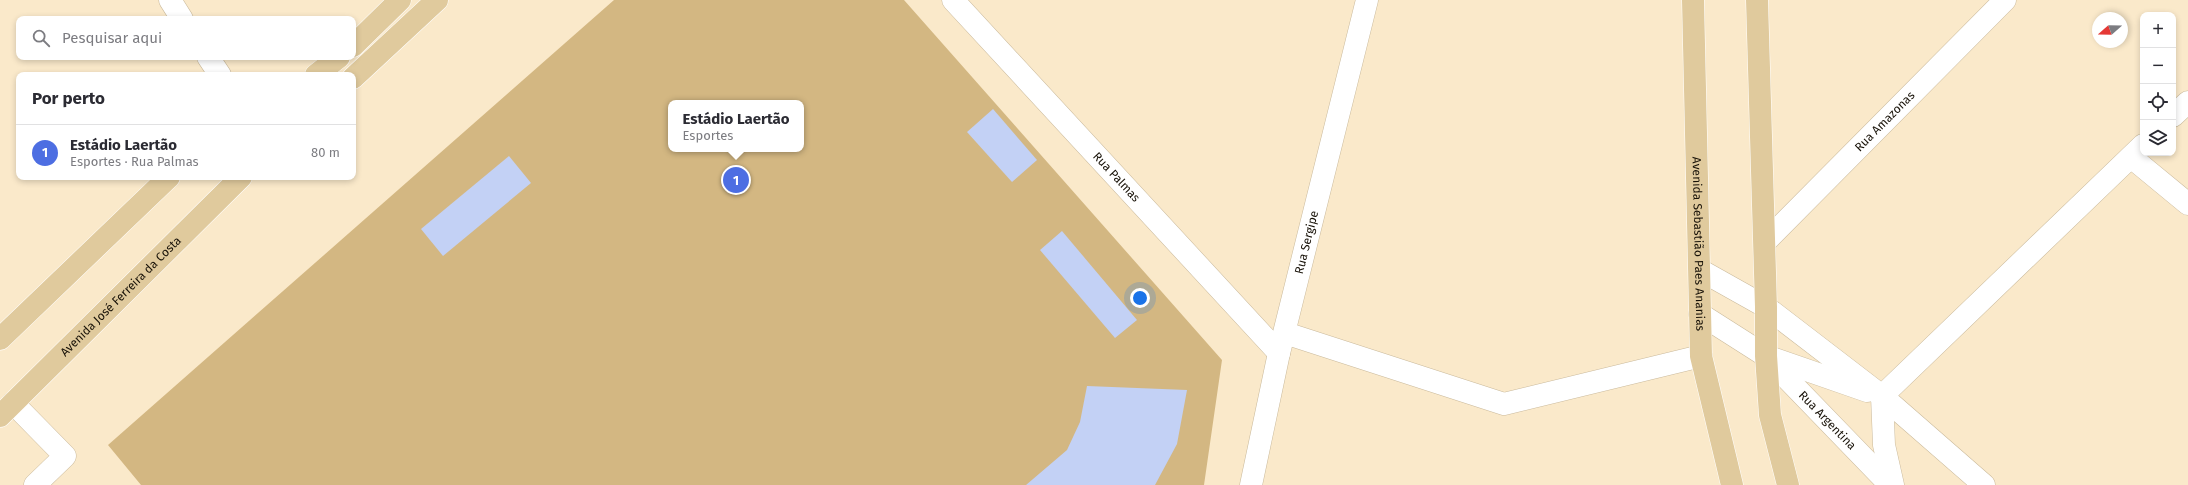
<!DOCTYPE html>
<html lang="pt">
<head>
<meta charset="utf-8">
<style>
  body { margin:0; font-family:"Fira Sans",sans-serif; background:#f7f7f7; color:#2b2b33 }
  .controls { position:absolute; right:12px; top:12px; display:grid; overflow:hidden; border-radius:8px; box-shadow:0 2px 6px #0003 }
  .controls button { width:36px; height:36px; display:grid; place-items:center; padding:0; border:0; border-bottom:1px solid #e1e1e2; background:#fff; color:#2b2b33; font:20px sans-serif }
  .compass { position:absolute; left:2092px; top:12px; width:36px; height:36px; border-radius:50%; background:#fff; box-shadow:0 2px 6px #0003; rotate:250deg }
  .you { position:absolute; left:1140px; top:298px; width:14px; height:14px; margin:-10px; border:3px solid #fff; border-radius:50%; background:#1a73e8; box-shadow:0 0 0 6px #1a73e833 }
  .badge { display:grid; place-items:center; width:26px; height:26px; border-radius:50%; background:#4d6ee2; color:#fff; font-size:13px; font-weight:700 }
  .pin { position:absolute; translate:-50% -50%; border:2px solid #fff; box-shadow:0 1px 4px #0006 }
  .popup { position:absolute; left:668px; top:100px; width:136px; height:52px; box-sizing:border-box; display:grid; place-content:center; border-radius:8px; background:#fff; filter:drop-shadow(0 1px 3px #0005); font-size:13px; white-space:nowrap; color:#7c7c81 }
  .popup b { font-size:15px; color:#2b2b33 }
  .popup::after { content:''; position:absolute; left:50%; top:100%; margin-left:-8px; border:8px solid transparent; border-top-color:#fff }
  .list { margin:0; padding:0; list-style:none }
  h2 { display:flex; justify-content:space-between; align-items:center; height:52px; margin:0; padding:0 16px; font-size:17px }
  h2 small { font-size:13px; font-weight:400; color:#7c7c81 }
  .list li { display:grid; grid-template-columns:26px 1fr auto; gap:12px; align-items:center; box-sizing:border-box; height:56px; padding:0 16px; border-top:1px solid #e1e1e2 }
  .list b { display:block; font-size:15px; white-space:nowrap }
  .list p { margin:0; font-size:13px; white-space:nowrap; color:#7c7c81 }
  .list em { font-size:13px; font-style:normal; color:#7c7c81 }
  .icon { flex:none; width:22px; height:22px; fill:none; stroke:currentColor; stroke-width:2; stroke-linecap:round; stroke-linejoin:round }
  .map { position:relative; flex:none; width:2188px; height:485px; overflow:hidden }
  .search { position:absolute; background:#fff; box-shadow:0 2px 6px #0003; left:16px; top:16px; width:340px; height:44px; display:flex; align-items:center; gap:10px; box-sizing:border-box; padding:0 14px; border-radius:8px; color:#7c7c81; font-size:15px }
  .panel { position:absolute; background:#fff; box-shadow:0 2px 6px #0003; left:16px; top:72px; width:340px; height:108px; border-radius:8px }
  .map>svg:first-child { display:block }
  .green { fill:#d3b782; fill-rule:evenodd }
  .building { fill:#c3d1f5 }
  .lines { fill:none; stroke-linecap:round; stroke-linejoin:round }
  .minor-casing { stroke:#caba9c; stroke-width:23 }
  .major-casing { stroke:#fff; stroke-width:23 }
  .minor { stroke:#fff; stroke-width:22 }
  .major { stroke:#e0ca9d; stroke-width:22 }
  .labels { text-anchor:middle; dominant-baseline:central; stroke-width:3.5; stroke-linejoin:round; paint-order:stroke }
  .street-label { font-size:12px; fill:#171107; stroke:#fff }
</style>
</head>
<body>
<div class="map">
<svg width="2188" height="485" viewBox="0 0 2188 485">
  <rect width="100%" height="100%" fill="#fae9ca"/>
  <path class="green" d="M614,0H904L1222,360L1204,485H141L108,445ZM671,103H801V149H671Z"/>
  <g class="building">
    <path d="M993,109L1037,160L1012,182L967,132Z"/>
    <path d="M509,156L531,183L443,256L421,229Z"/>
    <path d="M1062,231L1137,320L1115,338L1040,250Z"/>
    <path d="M1087,386L1187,390L1177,444L1155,485H1026L1067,450L1080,422Z"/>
  </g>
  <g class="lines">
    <defs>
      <g id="minor">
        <path d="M170,0L182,19"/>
        <path id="s1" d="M953,0L1279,353"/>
        <path d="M208,57L220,75"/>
        <path d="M2173,116L2188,102"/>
        <path d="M2131,157L2188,204"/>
        <path id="s2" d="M1765,242L2005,0"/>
        <path d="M1700,270L1766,307L1882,396L1984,485"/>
        <path d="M1700,314L1766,356L1867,391"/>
        <path d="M1285,333L1504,404L1701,356"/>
        <path id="s3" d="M1769,360L1890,485"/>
        <path d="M13,403L65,456L35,485"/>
        <path id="s4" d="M1251,485L1279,353L1367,0"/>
        <path d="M1893,485L1884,445L1882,396L2143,145"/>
      </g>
      <g id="major">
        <path id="s5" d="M1693,0L1701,356L1732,485"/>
        <path d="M1757,0L1766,307V356L1770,415L1788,485"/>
        <path d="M353,46L400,0"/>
        <path d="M316,75L339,57"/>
        <path d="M353,78L437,0"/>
        <path d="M0,339L169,177"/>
        <path id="s6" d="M0,416L241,177"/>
      </g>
    </defs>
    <use href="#minor" class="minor-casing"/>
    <use href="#major" class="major-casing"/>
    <use href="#minor" class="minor"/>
    <use href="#major" class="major"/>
  </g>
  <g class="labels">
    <g class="street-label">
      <text stroke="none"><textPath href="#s2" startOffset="170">Rua Amazonas</textPath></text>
      <text stroke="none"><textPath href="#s1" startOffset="241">Rua Palmas</textPath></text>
      <text stroke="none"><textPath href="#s4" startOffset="249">Rua Sergipe</textPath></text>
      <text stroke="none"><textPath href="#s5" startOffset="244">Avenida Sebastião Paes Ananias</textPath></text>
      <text stroke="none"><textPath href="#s6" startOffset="170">Avenida José Ferreira da Costa</textPath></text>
      <text stroke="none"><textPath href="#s3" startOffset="84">Rua Argentina</textPath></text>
    </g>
  </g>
</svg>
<div class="controls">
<button>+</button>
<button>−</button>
<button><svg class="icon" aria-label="locate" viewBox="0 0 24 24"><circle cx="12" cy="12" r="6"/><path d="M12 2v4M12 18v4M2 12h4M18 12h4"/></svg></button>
<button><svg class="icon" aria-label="layers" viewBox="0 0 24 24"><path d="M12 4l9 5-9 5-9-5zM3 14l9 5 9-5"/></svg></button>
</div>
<svg class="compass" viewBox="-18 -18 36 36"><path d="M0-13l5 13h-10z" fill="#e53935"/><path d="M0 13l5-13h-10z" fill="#7c7c81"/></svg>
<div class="you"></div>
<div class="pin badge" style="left:736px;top:180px">1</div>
<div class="popup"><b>Estádio Laertão</b>Esportes</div>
<div class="search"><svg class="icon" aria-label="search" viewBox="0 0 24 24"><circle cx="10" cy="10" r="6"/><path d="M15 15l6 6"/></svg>Pesquisar aqui</div>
<section class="panel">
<h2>Por perto<small></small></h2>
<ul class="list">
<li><span class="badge">1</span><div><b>Estádio Laertão</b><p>Esportes · Rua Palmas</p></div><em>80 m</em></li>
</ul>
</section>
</div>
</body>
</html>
